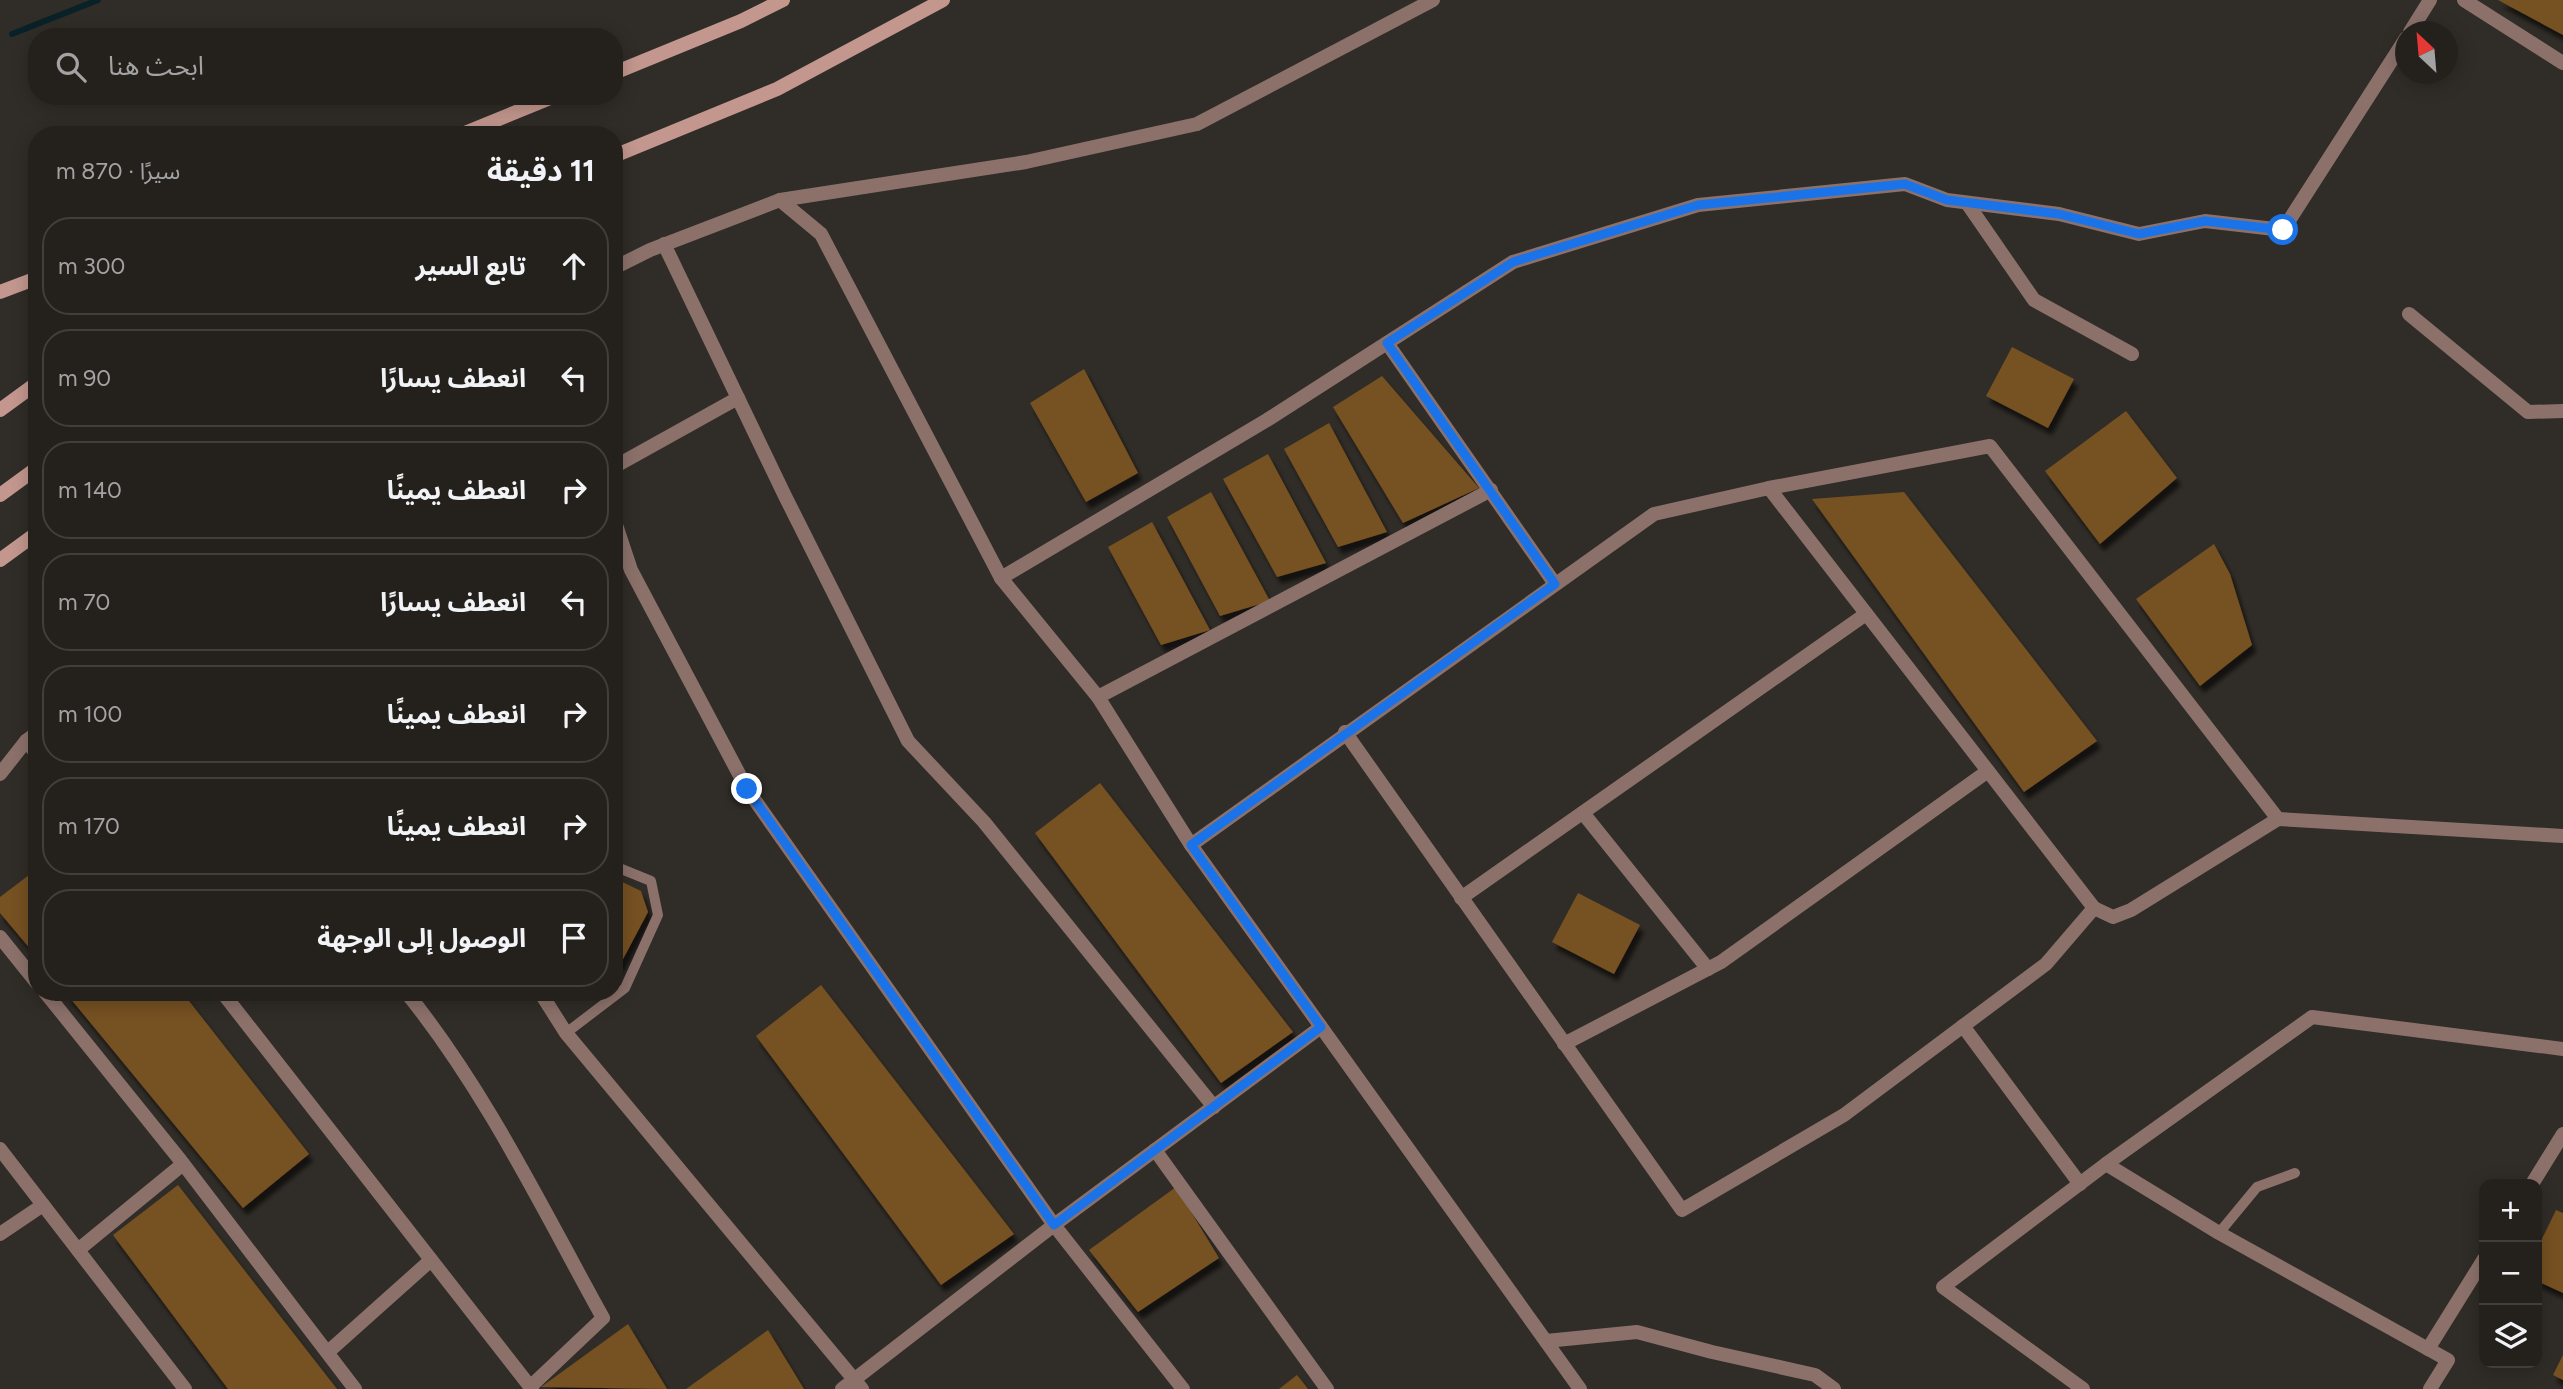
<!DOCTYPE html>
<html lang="ar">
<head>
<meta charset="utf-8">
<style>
  body { margin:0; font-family:Figtree,"Noto Sans Arabic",sans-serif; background:#2c2926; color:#f1f3f6; direction:rtl }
  .controls { position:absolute; right:21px; bottom:21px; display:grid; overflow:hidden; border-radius:14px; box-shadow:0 4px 18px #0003 }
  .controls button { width:63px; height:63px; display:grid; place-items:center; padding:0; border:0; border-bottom:2px solid #413e3b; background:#24211d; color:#f1f3f6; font:35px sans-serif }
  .compass { position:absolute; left:2395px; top:21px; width:63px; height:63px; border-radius:50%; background:#24211d; box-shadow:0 4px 18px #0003; rotate:334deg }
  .stop { position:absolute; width:21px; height:21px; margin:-16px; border:5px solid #1a73e8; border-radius:50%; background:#fff }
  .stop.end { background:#1a73e8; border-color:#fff; box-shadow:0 2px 7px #0008 }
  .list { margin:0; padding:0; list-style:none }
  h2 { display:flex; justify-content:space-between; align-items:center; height:91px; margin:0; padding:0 28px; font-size:30px }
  h2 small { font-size:23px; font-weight:400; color:#a3a3a4 }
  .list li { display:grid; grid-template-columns:46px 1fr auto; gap:21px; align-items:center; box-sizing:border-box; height:98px; margin:0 14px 14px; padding:0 14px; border:2px solid #413e3b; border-radius:28px }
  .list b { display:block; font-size:26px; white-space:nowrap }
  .list em { font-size:23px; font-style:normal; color:#a3a3a4 }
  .icon { flex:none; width:38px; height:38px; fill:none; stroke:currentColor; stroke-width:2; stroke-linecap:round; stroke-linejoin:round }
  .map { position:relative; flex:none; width:2563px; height:1389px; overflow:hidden; direction:ltr }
  .search { position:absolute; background:#24211d; box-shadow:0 4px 18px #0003; left:28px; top:28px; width:595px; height:77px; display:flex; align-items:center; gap:18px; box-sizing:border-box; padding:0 24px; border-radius:28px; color:#a3a3a4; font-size:26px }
  .panel { position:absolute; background:#24211d; box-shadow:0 4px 18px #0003; left:28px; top:126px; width:595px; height:875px; border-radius:28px; direction:rtl }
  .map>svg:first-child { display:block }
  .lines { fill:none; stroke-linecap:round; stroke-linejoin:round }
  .stream { stroke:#092228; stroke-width:6 }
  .building { fill:#765121; filter:url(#shadow) }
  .lane { stroke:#8c716b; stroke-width:10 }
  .street { stroke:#8c716b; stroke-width:14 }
  .secondary { stroke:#c3978e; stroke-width:14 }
  .route { stroke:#1a73e8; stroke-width:9 }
</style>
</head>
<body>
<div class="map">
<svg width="2563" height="1389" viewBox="0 0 2563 1389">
  <defs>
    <filter id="shadow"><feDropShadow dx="4" dy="7" stdDeviation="2" flood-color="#0009"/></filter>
  </defs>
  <rect width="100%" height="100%" fill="#302c27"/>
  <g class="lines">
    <path class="stream" d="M12,34L98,0"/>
  </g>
  <g class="building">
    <path d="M2498,0H2563V35Z"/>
    <path d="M2012,347L2074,379L2048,428L1986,396Z"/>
    <path d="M1084,369L1138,473L1086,502L1030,403Z"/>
    <path d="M1382,376L1479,488L1403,523L1333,407Z"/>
    <path d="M2126,411L2177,478L2100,544L2045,471Z"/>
    <path d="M1329,423L1387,532L1338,547L1284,449Z"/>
    <path d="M1268,454L1326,563L1277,577L1223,479Z"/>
    <path d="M1211,492L1270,601L1220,616L1167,517Z"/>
    <path d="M1904,492L2097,741L2024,792L1812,499Z"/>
    <path d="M1152,522L1210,630L1161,645L1108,547Z"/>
    <path d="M2214,544L2230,574L2252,645L2200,686L2136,599Z"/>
    <path d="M1100,783L1293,1032L1221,1083L1035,833Z"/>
    <path d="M37,869V957L0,913V897Z"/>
    <path d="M614,878L641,891L648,912L614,976Z"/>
    <path d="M1578,893L1640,925L1614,974L1552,942Z"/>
    <path d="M821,985L1014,1234L941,1285L756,1036Z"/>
    <path d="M65,992H182L309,1154L243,1208Z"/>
    <path d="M178,1185L337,1389H228L113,1235Z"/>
    <path d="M1176,1187L1219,1258L1138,1312L1089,1250Z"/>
    <path d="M2556,1210L2563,1213V1293L2537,1281V1249Z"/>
    <path d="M628,1324L667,1389L541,1387Z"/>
    <path d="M768,1330L804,1389H686Z"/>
    <path d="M2563,1355V1380L2553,1375Z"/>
    <path d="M1297,1375L1308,1389H1279Z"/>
  </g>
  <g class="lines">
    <g class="lane">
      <path d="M566,1033L625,988L658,915L651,881L614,866"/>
      <path d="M2219,1233L2257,1187L2295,1173"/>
    </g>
    <g class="street">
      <path d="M2464,0L2563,63"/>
      <path d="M2410,32L2430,0"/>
      <path d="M780,200L821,234L1001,578L1098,697L1191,845L1580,1389"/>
      <path d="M1967,203L2034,300L2132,354"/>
      <path d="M664,244L785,496L908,741L984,822L1214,1107"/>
      <path d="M614,268L650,250L780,200L1026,162L1197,124L1433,0"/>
      <path d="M2409,314L2528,412L2563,411"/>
      <path d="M1387,343L1555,584"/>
      <path d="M614,467L738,398"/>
      <path d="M1769,488L2094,908L2113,917L2131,910L2278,819"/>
      <path d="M614,519L631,570L747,789L1054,1225L1183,1389"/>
      <path d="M1001,578L1267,420L1513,262L1698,205L1905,184L1947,200L2059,214L2139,234L2205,221L2283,230L2406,38"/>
      <path d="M1098,697L1491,490"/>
      <path d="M1345,732L1682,1210L1844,1115L2046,964L2094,908"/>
      <path d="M26,741L37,754"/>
      <path d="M0,774L26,741L37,733"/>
      <path d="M1583,813L1708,969"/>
      <path d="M1191,845L1654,514L1769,488L1990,446L2278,819L2563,836"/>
      <path d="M1461,898L1866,614"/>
      <path d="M0,937L37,983"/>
      <path d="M45,992L181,1161L355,1389"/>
      <path d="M222,992L532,1389"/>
      <path d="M406,992C486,1091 542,1208 603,1318L530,1387"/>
      <path d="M540,992L566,1033L862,1389"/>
      <path d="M1963,1026L2080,1184"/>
      <path d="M1564,1044L1721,962L1988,771"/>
      <path d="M0,1149L185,1389"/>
      <path d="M1155,1150L1327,1389"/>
      <path d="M2106,1164L2219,1233L2448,1360L2430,1389"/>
      <path d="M2532,1184L2563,1134"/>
      <path d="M0,1234L43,1205"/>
      <path d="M78,1250L183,1164"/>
      <path d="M1546,1341L1637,1332L1712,1352L1815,1375L1834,1389"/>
      <path d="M2428,1349L2484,1259"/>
      <path d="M328,1352L431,1260"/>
      <path d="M842,1389L1054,1225L1321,1027"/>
      <path d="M2083,1389L1943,1287L2106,1164L2312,1017L2563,1049"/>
    </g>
    <g class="secondary">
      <path d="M614,73L741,21L783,0"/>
      <path d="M460,135L555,96"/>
      <path d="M614,156L777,89L943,0"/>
      <path d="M0,292L37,278"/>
      <path d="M0,410L37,383"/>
      <path d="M0,495L37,468"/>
      <path d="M0,560L37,533"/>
    </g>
  </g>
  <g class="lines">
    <path class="route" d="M747,789L1054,1225L1321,1027L1191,845L1555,584L1387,343L1513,262L1698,205L1905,184L1947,200L2059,214L2139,234L2205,221L2283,230"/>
  </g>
</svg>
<div class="controls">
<button>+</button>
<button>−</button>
<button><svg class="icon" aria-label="layers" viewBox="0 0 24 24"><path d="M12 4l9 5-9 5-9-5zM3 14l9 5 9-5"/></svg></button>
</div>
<svg class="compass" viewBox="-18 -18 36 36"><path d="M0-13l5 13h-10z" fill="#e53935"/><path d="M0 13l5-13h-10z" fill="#a3a3a4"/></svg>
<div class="stop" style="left:2283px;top:230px"></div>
<div class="stop end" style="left:747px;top:789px"></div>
<div class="search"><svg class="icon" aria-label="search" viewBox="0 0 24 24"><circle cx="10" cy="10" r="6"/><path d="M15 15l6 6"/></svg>ابحث هنا</div>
<section class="panel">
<h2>11 دقيقة<small>سيرًا · 870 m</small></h2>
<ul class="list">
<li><svg class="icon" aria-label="ahead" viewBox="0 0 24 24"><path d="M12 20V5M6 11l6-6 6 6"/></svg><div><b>تابع السير</b></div><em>300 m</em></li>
<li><svg class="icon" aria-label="left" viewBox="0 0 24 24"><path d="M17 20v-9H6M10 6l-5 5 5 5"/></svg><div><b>انعطف يسارًا</b></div><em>90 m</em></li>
<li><svg class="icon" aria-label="right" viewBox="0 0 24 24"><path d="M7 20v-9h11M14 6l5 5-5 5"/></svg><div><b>انعطف يمينًا</b></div><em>140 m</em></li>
<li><svg class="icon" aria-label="left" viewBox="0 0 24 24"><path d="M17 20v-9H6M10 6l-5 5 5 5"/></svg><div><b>انعطف يسارًا</b></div><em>70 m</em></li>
<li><svg class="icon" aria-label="right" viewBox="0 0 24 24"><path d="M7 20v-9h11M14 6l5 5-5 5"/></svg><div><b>انعطف يمينًا</b></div><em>100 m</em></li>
<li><svg class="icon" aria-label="right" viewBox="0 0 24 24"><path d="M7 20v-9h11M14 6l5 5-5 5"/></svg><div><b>انعطف يمينًا</b></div><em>170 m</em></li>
<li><svg class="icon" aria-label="arrive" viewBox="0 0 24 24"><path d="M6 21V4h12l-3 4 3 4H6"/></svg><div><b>الوصول إلى الوجهة</b></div></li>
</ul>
</section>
</div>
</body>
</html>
